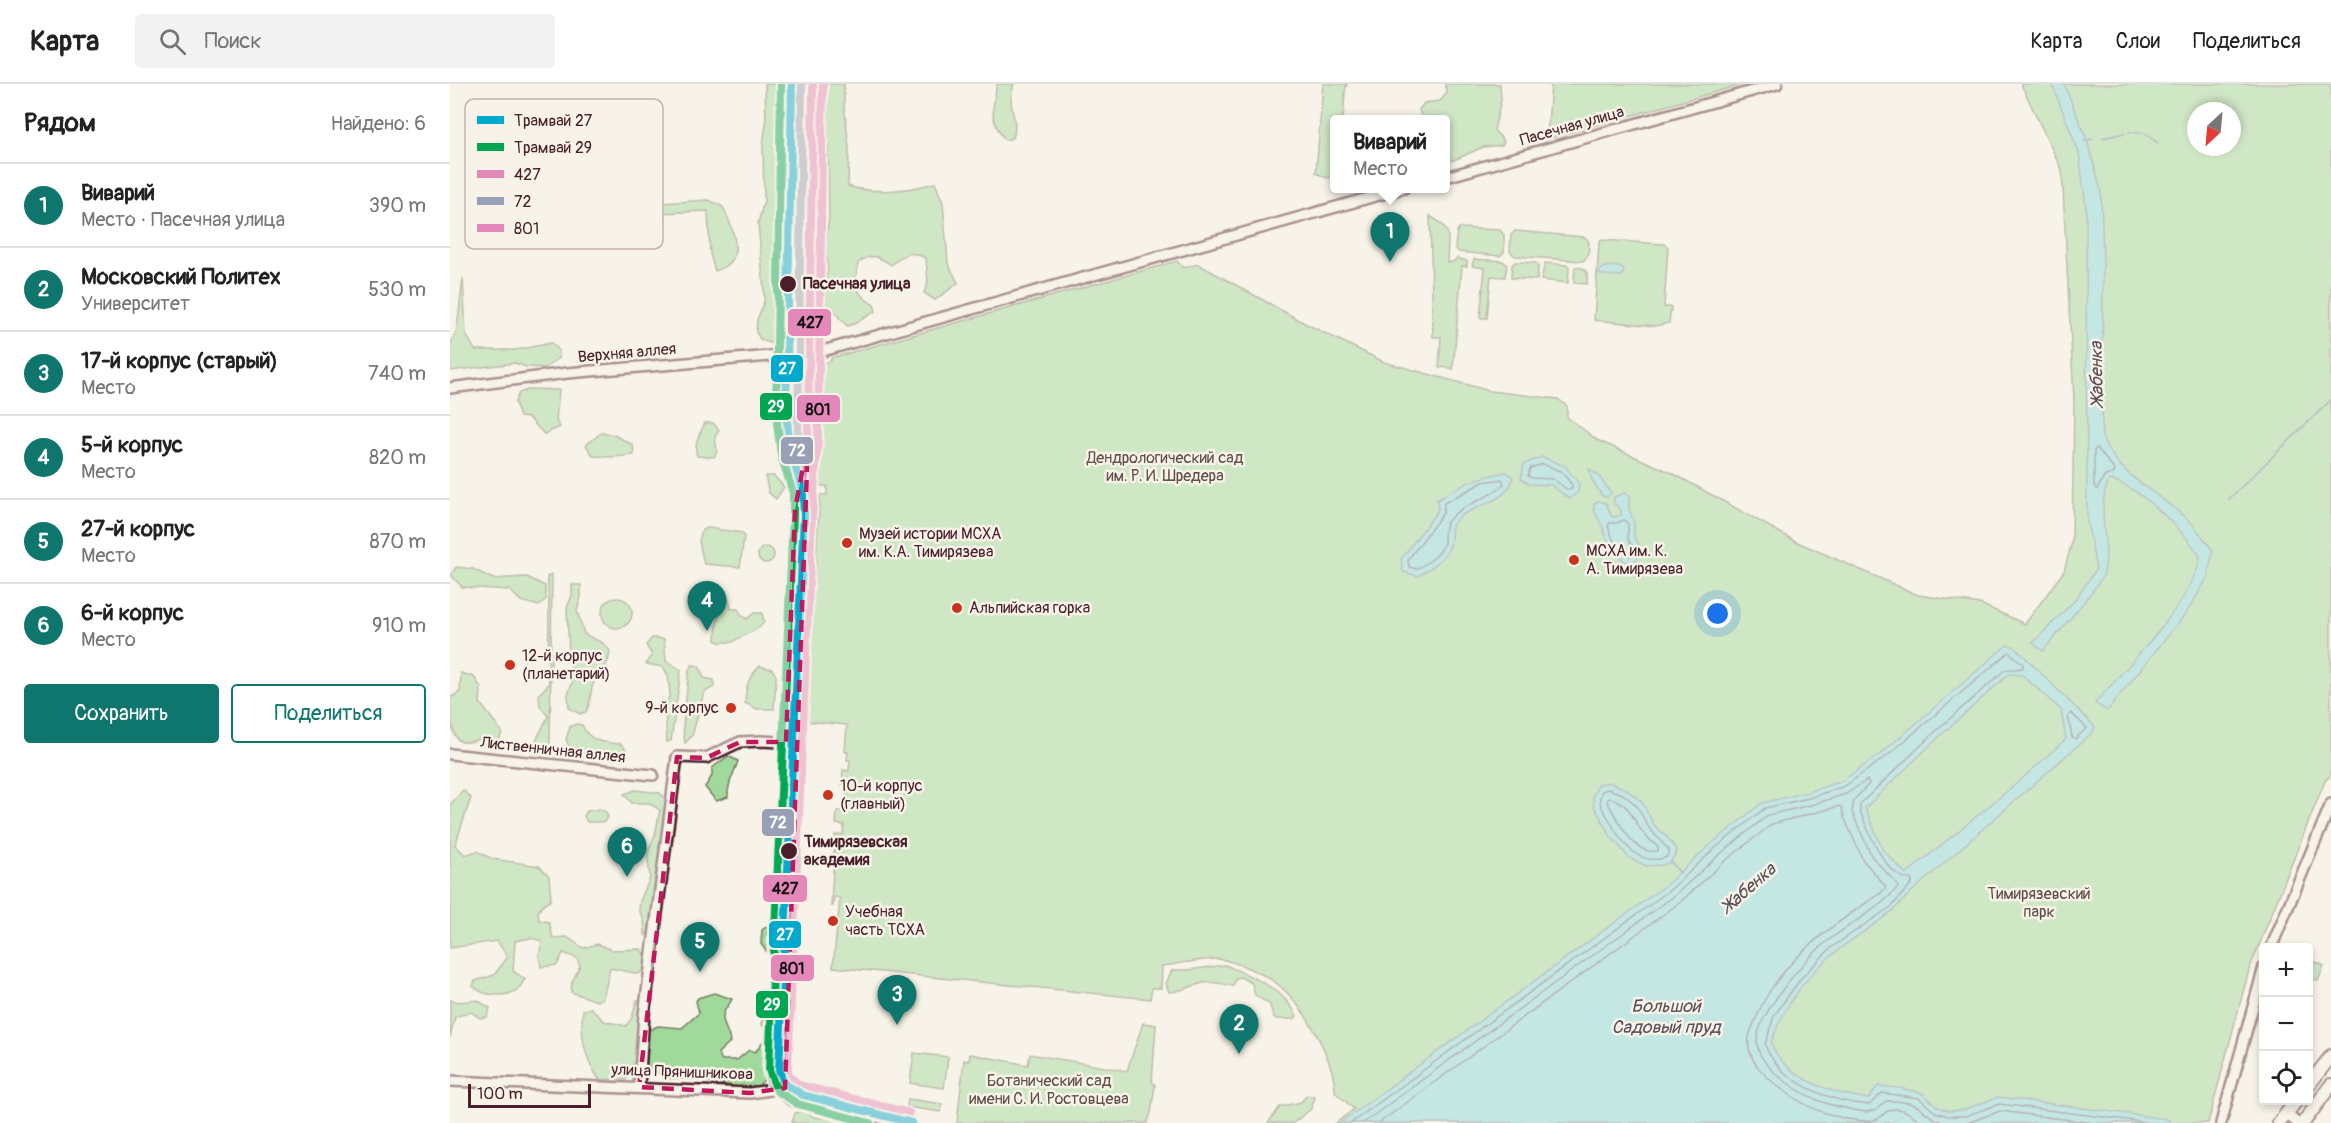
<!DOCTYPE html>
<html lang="ru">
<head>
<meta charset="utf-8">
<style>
  body { margin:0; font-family:Pangolin,sans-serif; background:#f2f2f2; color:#222 }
  .controls { position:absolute; right:18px; bottom:18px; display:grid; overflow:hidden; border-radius:6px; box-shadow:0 3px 9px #0003 }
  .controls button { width:54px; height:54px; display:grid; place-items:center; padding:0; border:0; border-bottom:2px solid #e0e0e0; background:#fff; color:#222; font:30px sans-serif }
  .compass { position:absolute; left:1737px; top:18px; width:54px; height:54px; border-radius:50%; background:#fff; box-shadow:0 3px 9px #0003; rotate:206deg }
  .scale { position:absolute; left:18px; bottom:15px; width:123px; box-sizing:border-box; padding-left:6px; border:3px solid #4a1f2b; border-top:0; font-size:16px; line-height:21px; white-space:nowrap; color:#4a1f2b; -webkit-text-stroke:4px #f7f3e8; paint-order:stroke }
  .you { position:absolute; left:1268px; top:530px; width:21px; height:21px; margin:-15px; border:4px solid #fff; border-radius:50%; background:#1a73e8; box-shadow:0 0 0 9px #1a73e833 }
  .badge { display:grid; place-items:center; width:39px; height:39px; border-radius:50%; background:#0f766e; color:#fff; font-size:20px; font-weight:700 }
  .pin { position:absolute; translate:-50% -50px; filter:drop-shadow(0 2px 3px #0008) }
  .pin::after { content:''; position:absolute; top:32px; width:21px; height:18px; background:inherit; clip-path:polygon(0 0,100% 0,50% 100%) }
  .popup { position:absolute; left:880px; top:31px; width:120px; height:78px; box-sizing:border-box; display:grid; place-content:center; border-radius:6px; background:#fff; filter:drop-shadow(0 2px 4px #0005); font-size:20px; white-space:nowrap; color:#767676 }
  .popup b { font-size:22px; color:#222 }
  .popup::after { content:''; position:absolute; left:50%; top:100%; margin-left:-12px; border:12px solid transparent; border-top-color:#fff }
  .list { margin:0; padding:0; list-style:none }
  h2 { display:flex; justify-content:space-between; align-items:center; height:78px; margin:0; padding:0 24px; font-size:26px }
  h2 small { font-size:20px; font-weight:400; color:#767676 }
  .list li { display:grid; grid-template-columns:39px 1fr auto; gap:18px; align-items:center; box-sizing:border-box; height:84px; padding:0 24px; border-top:2px solid #e0e0e0 }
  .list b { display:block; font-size:22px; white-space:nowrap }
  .list p { margin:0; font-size:20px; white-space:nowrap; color:#767676 }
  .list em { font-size:20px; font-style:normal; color:#767676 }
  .actions { display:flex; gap:12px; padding:18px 24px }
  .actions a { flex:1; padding:14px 0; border:2px solid #0f766e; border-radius:6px; text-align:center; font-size:21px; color:#0f766e }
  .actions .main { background:#0f766e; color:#fff }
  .icon { flex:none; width:33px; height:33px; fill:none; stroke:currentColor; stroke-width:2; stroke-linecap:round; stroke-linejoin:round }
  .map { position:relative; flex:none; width:1881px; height:1039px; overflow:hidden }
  header { display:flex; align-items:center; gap:36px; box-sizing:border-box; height:84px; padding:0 30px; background:#fff; border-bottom:2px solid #e0e0e0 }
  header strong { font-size:28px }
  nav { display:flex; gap:33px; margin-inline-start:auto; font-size:21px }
  .search { width:420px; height:54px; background:#f2f2f2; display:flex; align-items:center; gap:15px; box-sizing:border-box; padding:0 21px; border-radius:6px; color:#767676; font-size:22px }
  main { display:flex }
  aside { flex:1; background:#fff }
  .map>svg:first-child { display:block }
  .green { fill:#a1d99d; stroke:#767c64; stroke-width:1.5; fill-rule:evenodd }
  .water { fill:#88d9e1; stroke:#6f8f98; stroke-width:1.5; fill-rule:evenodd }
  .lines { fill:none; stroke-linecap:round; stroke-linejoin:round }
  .shore { stroke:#636974; stroke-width:1.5 }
  .stream { stroke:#6f8f98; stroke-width:2 }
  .street-casing { stroke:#4a1f2b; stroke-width:14 }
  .secondary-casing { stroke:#4a1f2b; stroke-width:16 }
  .street { stroke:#f7f3e8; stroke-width:9 }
  .secondary { stroke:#f7f3e8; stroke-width:12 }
  .bus-1-casing { stroke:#f7f3e8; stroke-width:12 }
  .bus-2-casing { stroke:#f7f3e8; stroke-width:12 }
  .bus-3-casing { stroke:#f7f3e8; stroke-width:12 }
  .bus-1 { stroke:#e488b9; stroke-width:8 }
  .bus-2 { stroke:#98a0b5; stroke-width:8 }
  .bus-3 { stroke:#e488b9; stroke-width:8 }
  .tram-1-casing { stroke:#f7f3e8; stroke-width:12 }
  .tram-2-casing { stroke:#f7f3e8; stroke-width:12 }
  .tram-1 { stroke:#00a9ce; stroke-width:8 }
  .tram-2 { stroke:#00a651; stroke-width:8 }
  .marked { fill:none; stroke:#c2185b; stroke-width:4.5; stroke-dasharray:12 8; stroke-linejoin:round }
  .stop-dot { fill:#4a1f2b; stroke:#f7f3e8; stroke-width:2 }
  .poi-dot { fill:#c8321e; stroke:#f7f3e8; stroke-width:2 }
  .labels { text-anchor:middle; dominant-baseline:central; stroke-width:5; stroke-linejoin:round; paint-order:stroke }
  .street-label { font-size:16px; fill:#4a1f2b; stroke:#f7f3e8 }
  .stop-label { font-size:16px; font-weight:bold; fill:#4a1f2b; stroke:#f7f3e8; text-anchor:start }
  .park-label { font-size:16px; fill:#604e48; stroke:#f7f3e8 }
  .poi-label { font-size:16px; fill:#4a1f2b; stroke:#f7f3e8; text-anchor:start }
  .water-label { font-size:18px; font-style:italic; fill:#5a4e58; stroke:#f7f3e8 }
  .key { fill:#f7f3e8; stroke:#c3b3af; stroke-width:1.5 }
  .key-label { font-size:16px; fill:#4a1f2b }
  .line-badge { stroke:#f7f3e8; stroke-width:2 }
  .badge-label { font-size:16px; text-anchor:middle; font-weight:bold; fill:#fff }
  .pale-badge-label { font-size:16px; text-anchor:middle; font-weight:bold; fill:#111 }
</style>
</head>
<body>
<header>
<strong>Карта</strong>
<div class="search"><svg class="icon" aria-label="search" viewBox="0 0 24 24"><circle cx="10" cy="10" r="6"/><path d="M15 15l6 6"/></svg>Поиск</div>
<nav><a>Карта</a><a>Слои</a><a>Поделиться</a></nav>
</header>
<main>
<aside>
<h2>Рядом<small>Найдено: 6</small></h2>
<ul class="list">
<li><span class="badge">1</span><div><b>Виварий</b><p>Место · Пасечная улица</p></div><em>390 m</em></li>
<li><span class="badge">2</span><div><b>Московский Политех</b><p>Университет</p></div><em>530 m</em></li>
<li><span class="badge">3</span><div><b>17-й корпус (старый)</b><p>Место</p></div><em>740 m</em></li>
<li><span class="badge">4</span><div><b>5-й корпус</b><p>Место</p></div><em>820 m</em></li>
<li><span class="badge">5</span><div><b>27-й корпус</b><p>Место</p></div><em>870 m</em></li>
<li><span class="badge">6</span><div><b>6-й корпус</b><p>Место</p></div><em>910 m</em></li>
</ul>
<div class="actions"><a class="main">Сохранить</a><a>Поделиться</a></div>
</aside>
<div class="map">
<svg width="1881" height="1039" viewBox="0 0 1881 1039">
  <rect width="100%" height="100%" fill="#f7f3e8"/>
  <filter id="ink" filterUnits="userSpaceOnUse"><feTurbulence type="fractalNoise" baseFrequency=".0167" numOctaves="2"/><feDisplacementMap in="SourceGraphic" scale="12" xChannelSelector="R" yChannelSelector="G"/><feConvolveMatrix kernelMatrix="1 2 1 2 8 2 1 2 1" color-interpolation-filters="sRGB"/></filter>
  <g filter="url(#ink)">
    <g class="green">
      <path d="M315,0H330L323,221L326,255L320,259L311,256L306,248L307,236L314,218V206L308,139L314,117L313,62L316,39Z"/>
      <path d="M377,0H394V21L399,63L398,102C424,111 460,106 485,99L493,119L498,179L508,199L485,216L474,209L478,198L476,174C459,166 455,169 441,181C427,171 421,169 408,179C404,200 404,209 424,221L426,227L404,240L397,242L385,229L374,221V203L378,186L375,163L379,134Z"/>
      <path d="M547,0H564C555,24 570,34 563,54L555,56C539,35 542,25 547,0Z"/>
      <path d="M873,0H897L895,7L893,35L884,36V92L877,94L866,89Z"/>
      <path d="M995,0H1050L1051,16L1044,46L1054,57L1052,61L1033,63L1004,76L996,77V36L972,35L969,26L974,19L990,17L997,9Z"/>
      <path d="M1101,0H1294L1097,55Z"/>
      <path d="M1571,0H1881V691L1875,697L1799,886L1758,1039H886L904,1025L885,1008C885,976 855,924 831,903C820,892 783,876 768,875C750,875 730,880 712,882L711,904H702L700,915L383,883L390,814L384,813L383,822H381L385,751H393L394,741L386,740L387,727H396L398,701L392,700L393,686L399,687L400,676H397L398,668H395L397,641L356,637L370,411H377V402H371L366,393L371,354L369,315L373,279L381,277V274L727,177L733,184L748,180L858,241L934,278L1040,307L1108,315L1117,322V333L1147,356L1222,389L1347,458L1468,511L1530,520L1575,540L1614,487L1622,458L1624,316L1612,86ZM1746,27H1782V63H1746Z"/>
      <path d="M90,114L195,120L259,116L273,123C280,138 293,166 279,180C276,183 269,185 265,187L260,170L258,127L65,135L47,126L61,115Z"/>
      <path d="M980,132C1005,147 997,152 997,178H1003L1007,174L1017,177V182H1012L1003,285L996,283L989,284L991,253H983Z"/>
      <path d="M1009,144L1050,146L1054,151V168L1050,172L1009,168L1005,164L1007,147Z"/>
      <path d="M1065,147L1135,153L1139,158L1138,172L1133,177L1065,172L1060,167L1061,151Z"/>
      <path d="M1151,156L1214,160L1218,163L1214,223H1221L1219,239L1205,242L1144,236L1149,159Z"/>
      <path d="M1024,175L1053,177L1057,181L1055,193L1041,192L1037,234H1030L1035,184L1022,182Z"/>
      <path d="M1065,178L1086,179L1088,182L1087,196L1061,194L1062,181Z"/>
      <path d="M1095,179L1117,181L1119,183L1118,199L1091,196Z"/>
      <path d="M1125,183L1132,184L1137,188V200L1124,199Z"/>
      <path d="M13,194L16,250L25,266H66L101,259L109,266V274L95,284L76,283L65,279L0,287V263L7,245Z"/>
      <path d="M80,305L109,306L106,336L110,343L94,350L79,334L70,333L65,318L69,309Z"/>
      <path d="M255,339H263L269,346L265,353L267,367L264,373L247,372C243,361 250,349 255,339Z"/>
      <path d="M151,349L164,351L183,361L184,371L162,373L143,372L136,361Z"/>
      <path d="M315,392H324L334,403L326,415L319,409Z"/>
      <path d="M258,444L292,449L294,453L290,483L254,480L249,457L252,446Z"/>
      <circle cx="316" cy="471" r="8"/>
      <path d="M6,483L23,485L43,495L77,493L95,502L96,515L89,522L71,517L59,506L12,503L1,491Z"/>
      <path d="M102,490L100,658L98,667L91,666L85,659L98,632L90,622L89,610L99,600C96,564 102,529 97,493Z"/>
      <path d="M122,501H131V513L127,527L134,550L153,559L160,567C159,585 147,588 142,603C140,612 141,619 136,628L130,630L119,624L118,611L124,594L119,572L117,524L122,511Z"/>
      <path d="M271,513H277L280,519L281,525H288L292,532L297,535L304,529H312L314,538C306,550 293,549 283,558H269L266,556L267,538L269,534C264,529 267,518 271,513Z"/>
      <circle cx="167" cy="529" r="15"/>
      <path d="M202,554L214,555L216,577L231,586L221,657L217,658L215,624L220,610L218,591L213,583L196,580L202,571L196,561Z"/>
      <path d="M242,581L249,582L254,594L264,596V603L254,608L242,652L235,659L233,642L239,586Z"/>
      <path d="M310,582L322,585L326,592L324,625H307L295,619C296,602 298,593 310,582Z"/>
      <path d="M11,589L24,593L31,604L30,619L52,648L47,662L36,661L33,654C27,656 19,659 13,658C0,656 0,626 0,614L10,608Z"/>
      <path d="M126,640L132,641C140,659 153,658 171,660L177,667L174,676L122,670L116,655L120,643Z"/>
      <path d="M278,672L288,677C284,690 277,700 278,713L266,717L255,703L262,692V684Z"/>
      <path d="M13,706L21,714L5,761L15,771L27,767L42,775L89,782L99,792L101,816L93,821L88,828L89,836L99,838L103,854L117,853L133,864L148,860L162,866L191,865L197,877L193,887L188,890L160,884L153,914L147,917L121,908L122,898L130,882L127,874L113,869L107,881L91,883L89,872L92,857L81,854L65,857L63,887L75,895C73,898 72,901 69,904C59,914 33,913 23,902L25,897L44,891L58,873L47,857L0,864V721Z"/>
      <path d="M185,706L210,709L217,717L216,737L209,763L210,784L200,849L195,851L194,836L189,826L190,817L200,794L197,769L205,751L210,726L199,719H182L174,710Z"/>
      <path d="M150,725L156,728L158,733L154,738H137L134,732L137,727Z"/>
      <path d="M324,838L318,983L316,994L308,1002L291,1004L247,995L218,994L197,982L183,981L176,996L149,995C135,975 130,951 133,926L141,924L154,937L176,942L182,934L187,916H191L188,940L197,947L208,942L232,944L249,929L246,917L248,914L264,909L282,915C280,920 276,923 274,928C270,938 279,947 280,958L268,969L272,976H287L299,966L305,968C314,958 317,952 312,938C320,921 316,892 319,871L311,860L312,846Z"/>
      <path d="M1859,875L1874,882L1868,897L1859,893Z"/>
      <path d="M775,881C803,893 833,904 847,932L844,935H826L823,932L820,921L805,911L802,899L790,893L786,894L783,902C774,900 763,897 753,899C741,902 732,907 719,908L716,900L721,888L724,886H738Z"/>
      <path d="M0,916L8,918L27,916L40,924L37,933L30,934L21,928L5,933L0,953Z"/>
      <path d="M693,939L706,941L702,998L705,1001L701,1029L697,1039H507L514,976L519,977L520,970L578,981L580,970L677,987Z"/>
      <path d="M464,969L498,973L494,1004L460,999Z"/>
      <path d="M857,1011L865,1013L861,1025L843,1039H818L830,1023L851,1018Z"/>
      <path d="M458,1015L492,1020L491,1028L457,1023Z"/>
      <path d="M353,1027L364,1033L388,1036L390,1039H342L345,1029Z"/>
    </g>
    <g class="water">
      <path d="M1602,0H1614L1637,56L1651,107L1653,180L1652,353C1667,392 1710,409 1739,437C1748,445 1755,457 1763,467L1757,495L1737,528L1657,627L1645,619C1675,585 1745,515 1750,473C1738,450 1684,398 1659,396C1645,427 1661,459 1654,489C1651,500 1603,555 1593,567L1583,559L1625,516L1646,485L1637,437L1636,122L1629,69Z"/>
      <path d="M1165,182L1173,185L1174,188L1171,192L1152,191L1148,188L1155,183Z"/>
      <path d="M1092,373L1115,382L1129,400L1128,408L1120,415L1101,401L1079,400L1071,394L1074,380Z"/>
      <path d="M1139,385L1148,391L1161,409L1157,413L1152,412L1142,396Z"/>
      <path d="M1057,388L1063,394C1058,417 1030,420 1012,431C995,443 1005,451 999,464C993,477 979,485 968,492L953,488L951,475L988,426L987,416C1013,400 1026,393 1057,388Z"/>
      <path d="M1174,409L1179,413V425L1184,439V453L1193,467L1184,478H1176C1162,468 1158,457 1152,442C1148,433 1143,429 1144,420L1148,417L1156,419L1161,432L1166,433L1171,431V426L1164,420V413Z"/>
      <path d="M1557,561L1563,562L1574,572L1645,643L1643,648L1459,810C1439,834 1412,847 1387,867C1357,891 1333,923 1321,959C1335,996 1383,1009 1418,1015L1428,1002L1449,1004L1472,1009L1488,1023L1499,1027L1513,1026L1548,1013L1717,1035L1722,1039H890L1216,801L1260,761L1312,719L1358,708L1392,697L1433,668ZM1559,590L1572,591L1611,626L1616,655L1572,695L1456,790L1433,766L1415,724L1491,651Z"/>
      <path d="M1158,698L1176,705L1192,718L1204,741L1218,754L1227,767L1221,778L1211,781L1197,782L1179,774L1160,751L1144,722L1143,712L1148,701Z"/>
    </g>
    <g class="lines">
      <g class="shore">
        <path d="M1647,364L1665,387L1663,390L1655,392L1647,405L1644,402V366Z"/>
        <path d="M1093,380L1112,388L1122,401V405L1118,406L1103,395L1082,394L1078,392L1080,384Z"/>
        <path d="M1052,395L1054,400C1038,417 1009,419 996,440C993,446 995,453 994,459C991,471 977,479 967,485L959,483L958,476L993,429L994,419L1033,398Z"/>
        <path d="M1174,436L1178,440V455L1185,467L1181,472C1167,469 1162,454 1158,442L1160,439H1167Z"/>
        <path d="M1621,629L1637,644L1625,655L1622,653L1618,632Z"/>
        <path d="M1158,705L1173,710L1187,722L1199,744L1219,766L1217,773C1189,784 1171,758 1160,737C1154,726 1146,720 1152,707Z"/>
        <path d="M1161,714C1183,722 1181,734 1194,750C1198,755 1204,759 1208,763V767C1182,772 1169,736 1157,718L1158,715Z"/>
        <path d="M901,1039L1220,806L1264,765L1315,724L1359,714L1395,702L1437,672L1559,568L1573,580V584L1555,586L1487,646L1410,720V727C1418,746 1436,795 1461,795L1462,799L1442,822L1382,863L1351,894L1324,932L1315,961C1329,999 1382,1018 1419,1021L1432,1009L1469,1014L1485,1028L1498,1032H1515L1549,1020L1701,1039"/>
        <path d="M913,1039L1224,812L1269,771L1318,731L1361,721L1396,710L1417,696L1419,700L1404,716L1402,728L1422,773L1447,800L1448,803C1430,825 1402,838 1379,856C1357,873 1306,930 1307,959C1308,972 1318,982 1326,990C1356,1015 1379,1023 1417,1028L1426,1026L1436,1017C1445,1017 1457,1017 1465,1021C1476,1026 1478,1034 1494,1039"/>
        <path d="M929,1039L1229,819L1275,777L1322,740L1390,722L1392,724L1394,733L1413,776L1436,803L1431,809C1381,842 1326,879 1305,937C1301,946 1297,954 1299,964C1302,979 1313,990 1325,1000C1346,1017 1366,1028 1393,1034C1403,1036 1415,1039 1425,1036C1431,1034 1434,1028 1440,1026C1451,1022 1465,1032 1472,1039"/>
        <path d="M1517,1039L1550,1027L1644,1039"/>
      </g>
      <g class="stream">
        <path d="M1679,48L1694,49L1708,59"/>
        <path d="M1652,54L1675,49"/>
        <path d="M1634,57L1643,55"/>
        <path d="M1779,415L1881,316"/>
        <path d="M1221,778L1230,789"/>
      </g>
      <defs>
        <g id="street">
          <path d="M996,93L1327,0"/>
          <path d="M0,304L117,289L369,268L954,104"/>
          <path d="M0,670L203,691"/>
          <path d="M1821,864L1881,720"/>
          <path d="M0,997L300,1009L335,1004"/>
          <path d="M189,1003L194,931L227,673L256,674L290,658L311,657L349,659"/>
          <path d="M1837,1030L1847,1039"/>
          <path d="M1771,1039L1814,883"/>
        </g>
        <g id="secondary">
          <path d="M354,378L345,426L320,986L323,993L344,1010L456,1039"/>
          <path d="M1858,1002L1881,972"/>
          <path d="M335,1004L333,972L345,757L360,400L357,288L363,0"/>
          <path d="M1829,1039L1847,1016"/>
          <path d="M1853,1039L1881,1001"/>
        </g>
      </defs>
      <use href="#street" class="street-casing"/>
      <use href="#secondary" class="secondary-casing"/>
      <use href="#street" class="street"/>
      <use href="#secondary" class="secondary"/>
      <defs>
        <path id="bus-1" d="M363,0L358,356L352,432L327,986L330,997L344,1010L456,1039"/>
        <path id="bus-2" d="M352,0L348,356L342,432L317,987L322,1003L339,1019L414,1039"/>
        <path id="bus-3" d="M373,0L368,356L362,433L338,985L339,991L349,1001L459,1029"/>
      </defs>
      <use href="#bus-1" class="bus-1-casing"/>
      <use href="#bus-2" class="bus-2-casing"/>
      <use href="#bus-3" class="bus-3-casing"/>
      <use href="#bus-1" class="bus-1"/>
      <use href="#bus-2" class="bus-2"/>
      <use href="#bus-3" class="bus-3"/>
      <defs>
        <path id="tram-1" d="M342,0L336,330L341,369L353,407L354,431L329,986L335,1000L353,1011L462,1039"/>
        <path id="tram-2" d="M331,0L326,330L331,371L343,409V431L319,986L327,1007L348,1020L420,1039"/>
      </defs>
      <use href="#tram-1" class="tram-1-casing"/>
      <use href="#tram-2" class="tram-2-casing"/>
      <use href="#tram-1" class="tram-1"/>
      <use href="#tram-2" class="tram-2"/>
    </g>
  </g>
  <path d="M0 0H1881V1039H0ZM358,356L335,1004L300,1009L189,1003L227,673L256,674L290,658H336L345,426Z" fill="#f7f3e8" fill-opacity=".55" fill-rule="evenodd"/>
  <path class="marked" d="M358,356L335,1004L300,1009L189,1003L227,673L256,674L290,658H336L345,426Z"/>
  <g class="stop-dot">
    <circle cx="338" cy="200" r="9"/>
    <circle cx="339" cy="767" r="9"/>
  </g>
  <g class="poi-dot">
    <circle cx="397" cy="459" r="6"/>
    <circle cx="1124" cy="476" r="6"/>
    <circle cx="507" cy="524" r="6"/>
    <circle cx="60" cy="581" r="6"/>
    <circle cx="281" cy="624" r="6"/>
    <circle cx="378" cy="711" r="6"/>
    <circle cx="383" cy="837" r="6"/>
  </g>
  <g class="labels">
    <g class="street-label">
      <text transform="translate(1122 42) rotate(-16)">Пасечная улица</text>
      <text transform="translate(177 269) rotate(-5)">Верхняя аллея</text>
      <text transform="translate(103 666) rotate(6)">Лиственничная аллея</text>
      <text transform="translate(232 988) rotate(2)">улица Прянишникова</text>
    </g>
    <g class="stop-label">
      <text x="353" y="200">Пасечная улица</text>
      <text x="354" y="758">Тимирязевская<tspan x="354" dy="18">академия</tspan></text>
    </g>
    <g class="park-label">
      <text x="715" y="374">Дендрологический сад<tspan x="715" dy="18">им. Р. И. Шредера</tspan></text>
      <text x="1589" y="810">Тимирязевский<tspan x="1589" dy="18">парк</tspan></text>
      <text x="599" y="997">Ботанический сад<tspan x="599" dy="18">имени С. И. Ростовцева</tspan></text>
    </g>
    <g class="poi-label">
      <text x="409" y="450">Музей истории МСХА<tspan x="409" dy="18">им. К.А. Тимирязева</tspan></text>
      <text x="1136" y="467">МСХА им. К.<tspan x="1136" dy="18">А. Тимирязева</tspan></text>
      <text x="519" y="524">Альпийская горка</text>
      <text x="72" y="572">12-й корпус<tspan x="72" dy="18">(планетарий)</tspan></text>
      <text x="269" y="624" text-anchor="end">9-й корпус</text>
      <text x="390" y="702">10-й корпус<tspan x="390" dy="18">(главный)</tspan></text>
      <text x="395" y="828">Учебная<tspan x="395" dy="18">часть ТСХА</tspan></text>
    </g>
    <g class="water-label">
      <text transform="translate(1647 290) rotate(-91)">Жабенка</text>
      <text transform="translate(1299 804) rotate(-41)">Жабенка</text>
      <text x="1216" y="922">Большой<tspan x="1216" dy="21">Садовый пруд</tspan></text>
    </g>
  </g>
  <rect x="15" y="15" width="198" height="150" rx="9" class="key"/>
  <rect x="27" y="32" width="27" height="8" fill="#00a9ce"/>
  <rect x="27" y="59" width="27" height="8" fill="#00a651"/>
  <rect x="27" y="86" width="27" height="8" fill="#e488b9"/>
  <rect x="27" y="113" width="27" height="8" fill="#98a0b5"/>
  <rect x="27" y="140" width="27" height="8" fill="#e488b9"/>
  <g class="key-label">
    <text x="64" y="42">Трамвай 27</text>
    <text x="64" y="69">Трамвай 29</text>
    <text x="64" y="96">427</text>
    <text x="64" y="123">72</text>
    <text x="64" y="150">801</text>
  </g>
  <g class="line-badge">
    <rect x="337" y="224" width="45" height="29" rx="6" fill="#e488b9"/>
    <rect x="320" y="270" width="34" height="29" rx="6" fill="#00a9ce"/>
    <rect x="309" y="308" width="34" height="29" rx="6" fill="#00a651"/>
    <rect x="346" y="310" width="45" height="29" rx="6" fill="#e488b9"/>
    <rect x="330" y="352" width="34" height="29" rx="6" fill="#98a0b5"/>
    <rect x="311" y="724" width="34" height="29" rx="6" fill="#98a0b5"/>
    <rect x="312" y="790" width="46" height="29" rx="6" fill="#e488b9"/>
    <rect x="318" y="836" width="34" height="29" rx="6" fill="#00a9ce"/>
    <rect x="320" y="870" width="45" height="28" rx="6" fill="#e488b9"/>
    <rect x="305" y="906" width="34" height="29" rx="6" fill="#00a651"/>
  </g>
  <g class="badge-label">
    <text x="337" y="290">27</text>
    <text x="326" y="328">29</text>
    <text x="347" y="372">72</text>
    <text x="328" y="744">72</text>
    <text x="335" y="856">27</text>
    <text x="322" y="926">29</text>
  </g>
  <g class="pale-badge-label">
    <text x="360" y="244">427</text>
    <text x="368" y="331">801</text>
    <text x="335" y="810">427</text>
    <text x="342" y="890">801</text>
  </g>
</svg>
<div class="controls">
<button>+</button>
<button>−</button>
<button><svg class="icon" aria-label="locate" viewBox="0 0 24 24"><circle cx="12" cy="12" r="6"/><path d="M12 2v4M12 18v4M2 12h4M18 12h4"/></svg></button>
</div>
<svg class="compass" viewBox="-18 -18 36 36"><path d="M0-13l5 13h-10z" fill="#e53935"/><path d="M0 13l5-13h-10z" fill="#767676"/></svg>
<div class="scale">100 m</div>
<div class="you"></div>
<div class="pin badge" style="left:940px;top:178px">1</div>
<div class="popup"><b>Виварий</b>Место</div>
<div class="pin badge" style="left:789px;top:970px">2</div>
<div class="pin badge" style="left:447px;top:941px">3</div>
<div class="pin badge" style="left:257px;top:547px">4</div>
<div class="pin badge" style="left:250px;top:888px">5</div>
<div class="pin badge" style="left:177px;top:793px">6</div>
</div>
</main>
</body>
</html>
